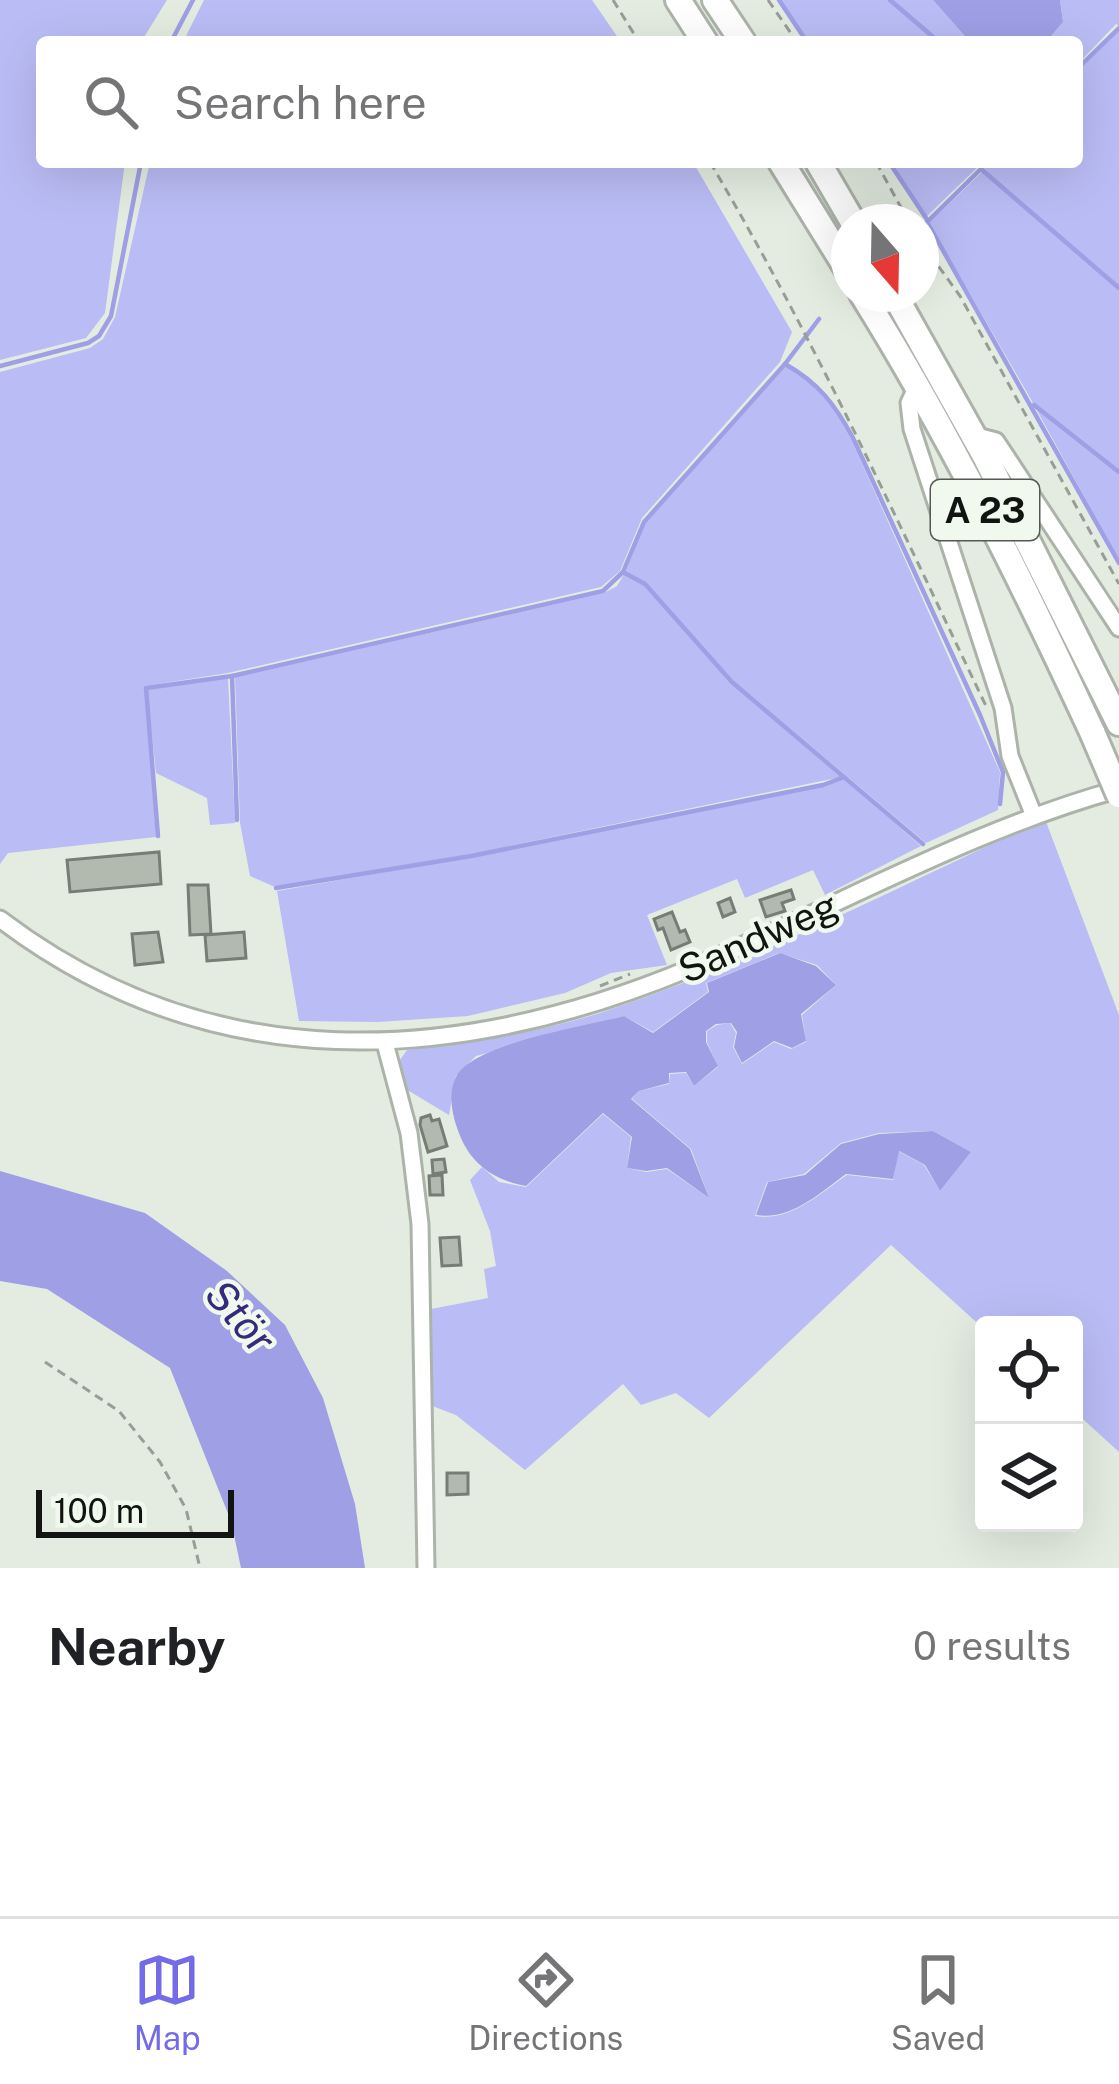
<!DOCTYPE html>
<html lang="en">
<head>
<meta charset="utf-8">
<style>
  body { margin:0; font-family:"Public Sans",sans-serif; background:#f2f2f2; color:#202124 }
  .controls { position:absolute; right:36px; bottom:36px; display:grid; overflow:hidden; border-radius:12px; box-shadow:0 12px 48px #0002 }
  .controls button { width:108px; height:108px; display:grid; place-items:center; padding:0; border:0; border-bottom:3px solid #e0e0e0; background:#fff; color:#202124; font:60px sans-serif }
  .compass { position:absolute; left:831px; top:204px; width:108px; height:108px; border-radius:50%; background:#fff; box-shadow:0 12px 48px #0002; rotate:160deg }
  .scale { position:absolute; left:36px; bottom:30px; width:198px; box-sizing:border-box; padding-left:12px; border:6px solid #111410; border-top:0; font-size:33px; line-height:42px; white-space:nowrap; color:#111410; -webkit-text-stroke:9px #f1f9ee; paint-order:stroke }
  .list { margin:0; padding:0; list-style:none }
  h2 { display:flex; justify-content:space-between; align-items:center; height:156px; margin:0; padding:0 48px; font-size:51px }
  h2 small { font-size:39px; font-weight:400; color:#757577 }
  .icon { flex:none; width:66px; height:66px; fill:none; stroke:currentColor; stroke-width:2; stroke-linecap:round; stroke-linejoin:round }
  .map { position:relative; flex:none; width:1119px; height:1568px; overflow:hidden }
  .search { position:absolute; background:#fff; box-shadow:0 12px 48px #0002; left:36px; right:36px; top:36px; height:132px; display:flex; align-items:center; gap:30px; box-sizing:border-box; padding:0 42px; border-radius:12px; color:#757577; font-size:45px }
  .sheet { height:348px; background:#fff }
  nav { display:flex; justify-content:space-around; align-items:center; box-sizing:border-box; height:168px; border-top:3px solid #e0e0e0; background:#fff; font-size:33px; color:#757577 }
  nav a { display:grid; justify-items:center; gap:6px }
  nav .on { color:#746be6 }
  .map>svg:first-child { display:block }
  .green { fill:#babcf5; fill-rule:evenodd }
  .water { fill:#9e9fe5 }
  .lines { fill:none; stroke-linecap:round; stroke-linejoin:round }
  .stream { stroke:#9e9fe5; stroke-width:4.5 }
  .building { fill:#b2bab0; stroke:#767d74; stroke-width:3 }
  .minor-casing { stroke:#acb4aa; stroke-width:21 }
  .highway-casing { stroke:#acb4aa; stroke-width:30 }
  .path { stroke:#989e96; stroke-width:3; stroke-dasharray:9 6; stroke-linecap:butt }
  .minor { stroke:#fff; stroke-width:15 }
  .highway { stroke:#fff; stroke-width:24 }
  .highway-bridge-casing { stroke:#acb4aa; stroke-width:30; stroke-linecap:butt }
  .highway-bridge { stroke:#fff; stroke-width:24 }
  .labels { text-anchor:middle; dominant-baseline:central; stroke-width:9; stroke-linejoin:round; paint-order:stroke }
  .shield { fill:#f1f9ee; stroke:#545953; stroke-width:3 }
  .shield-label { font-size:36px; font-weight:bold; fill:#111410 }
  .street-label { font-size:39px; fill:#111410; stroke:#f1f9ee }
  .water-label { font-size:42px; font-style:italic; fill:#352b7d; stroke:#f1f9ee }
</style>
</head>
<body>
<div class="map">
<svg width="1119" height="1568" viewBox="0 0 1119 1568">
  <rect width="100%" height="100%" fill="#e4ece1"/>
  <g class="green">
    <path d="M0,0H167L141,42H42V162H125L105,313L86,338L0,360Z"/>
    <path d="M204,0H592L621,42H183Z"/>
    <path d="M779,0H889L938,42H808Z"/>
    <path d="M892,0H933L970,42H941Z"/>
    <path d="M1060,0H1119V26L1116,24L1077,65V42H1046L1063,22Z"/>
    <path d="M1118,29L1119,31V286L984,170L991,162H1077V72Z"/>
    <path d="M150,162H693L792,332L780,362L642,518L620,571L601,587L228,673L145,686L156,837L8,853L0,864V372L90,348L103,339L115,317Z"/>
    <path d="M890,162H983L927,216Z"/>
    <path d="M982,172L1119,290V560L1035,407L1049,415L1033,403L929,223Z"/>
    <path d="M786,366C818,385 833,407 851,439L1000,772L998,810L926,843L734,681L646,583L626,571L645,523Z"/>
    <path d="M624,574L643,585L731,683L841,777L471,854L275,887L250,876L240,823L235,677L604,593L617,586Z"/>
    <path d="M228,678L235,823L210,825L207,798L156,773L147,689Z"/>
    <path d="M843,778L921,846L825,895L813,870L745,898L737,879L647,915L667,965L611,973L565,993L468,1016L378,1022L299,1021L277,891L471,857L823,786Z"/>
    <path d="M1045,819L1119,1015V1452L1074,1411V1325H984V1329L891,1245L709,1418L676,1393L641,1405L623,1384L525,1470L456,1415L427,1404L426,1310L488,1298L484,1269L496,1266L490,1231L470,1180L482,1167L499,1182L526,1187L603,1114L631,1137L627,1168L646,1172L667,1169L709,1198L691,1149L632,1099L639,1091L669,1084L670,1074L686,1073L694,1086L718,1067L707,1042V1031L717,1025L730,1023L736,1033L733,1047L742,1064L774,1042L791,1049L806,1042L802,1015L836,985L817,965L779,953L706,983L708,992L653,1032L624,1016L476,1056L456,1076L449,1115L404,1088L397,1064L407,1050C471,1042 535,1033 597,1014C751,964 898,887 1045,819ZM933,1131L971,1152L940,1191L924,1165L898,1151L893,1180L847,1175C819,1194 790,1222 755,1216L767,1182L804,1174L841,1143L879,1133Z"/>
  </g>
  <g class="water">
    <path d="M933,0H1060L1063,22L1046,42H970Z"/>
    <path d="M780,953L816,966L836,985L801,1014L806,1041L792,1048L774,1041L742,1063L734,1047L737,1032L731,1023L716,1024L706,1031V1042L718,1066L694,1086L686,1072L669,1073V1083L639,1091L631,1099L690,1149L709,1198L667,1168L646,1171L627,1168L632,1137L603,1113L526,1186C497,1181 473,1166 461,1138C453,1119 446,1094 457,1075C476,1043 587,1026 624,1016L653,1033L709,992L707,983Z"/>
    <path d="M933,1131L971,1152L940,1191L925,1165L899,1151L893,1179L846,1174C820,1193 790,1221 756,1215L768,1182L805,1175L841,1144L879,1134Z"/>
    <path d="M0,1171L145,1213L227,1271L285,1325L323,1398L355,1504L365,1568H241L231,1521L170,1368L47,1289L0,1281Z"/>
  </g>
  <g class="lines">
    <g class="stream">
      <path d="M779,0L807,42"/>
      <path d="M890,0L939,42"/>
      <path d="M171,42L193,0"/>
      <path d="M1077,69L1119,28"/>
      <path d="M889,162L928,221"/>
      <path d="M981,169L1119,288"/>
      <path d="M927,222L1119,563"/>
      <path d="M922,227L988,162"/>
      <path d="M785,364C819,383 835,405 853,438L980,715L1003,772L1000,804"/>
      <path d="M0,366L88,343L99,336L111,316L141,162"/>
      <path d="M1034,405L1119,472"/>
      <path d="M623,572L645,584L732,682L923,844"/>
      <path d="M237,820L232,676L603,591L623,572L644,522L785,364L819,319"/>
      <path d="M158,836L146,688L232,676"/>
      <path d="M276,888L471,856L823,785L844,777"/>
    </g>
  </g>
  <g class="building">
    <path d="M159,852L161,884L70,892L67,860Z"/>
    <path d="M188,885H208L211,934L190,935Z"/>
    <path d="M791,890L794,899L782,903L785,911L766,917L760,900Z"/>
    <path d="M730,898L735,912L723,917L718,903Z"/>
    <path d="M672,912L680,932L685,930L690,942L671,950L663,928L658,930L654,919Z"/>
    <path d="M158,932L163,962L135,965L132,934Z"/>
    <path d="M244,932L246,958L207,961L205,935Z"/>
    <path d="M430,1115L432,1121L439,1119L447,1146L428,1152L420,1125L421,1118Z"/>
    <path d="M444,1159L446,1172L433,1174L432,1160Z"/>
    <path d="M442,1175L443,1195H430L429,1176Z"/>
    <path d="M459,1237L461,1265L442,1266L440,1238Z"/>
    <path d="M447,1473H468V1494L447,1495Z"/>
  </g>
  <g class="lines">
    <defs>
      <g id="minor">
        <path d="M918,384L909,403L912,429L1003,708L1010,756L1034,816"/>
        <path d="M973,435L996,441L1119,628"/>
        <path d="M0,919C212,1080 455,1066 691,968C833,909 970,830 1119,789"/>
        <path d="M385,1043L409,1133L420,1224L426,1568"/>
      </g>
      <g id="highway">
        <path d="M678,0L705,42"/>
        <path d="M715,0L743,42"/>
        <path d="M781,162L849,272"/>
        <path d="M818,162L853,222"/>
        <path d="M862,294C950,435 1023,583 1093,734"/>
        <path d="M894,294L986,458L1119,723"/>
      </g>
    </defs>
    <use href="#minor" class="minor-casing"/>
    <use href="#highway" class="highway-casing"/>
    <g class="path">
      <path d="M613,0L639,42"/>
      <path d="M768,0L797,42"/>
      <path d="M710,162C814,338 898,522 986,706"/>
      <path d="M876,162L909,222"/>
      <path d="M921,242L960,296L1119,584"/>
      <path d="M600,986L630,974"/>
      <path d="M45,1362L119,1411L160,1462L186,1509L200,1568"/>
    </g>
    <use href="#minor" class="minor"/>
    <use href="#highway" class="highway"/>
    <defs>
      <path id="highway-bridge" d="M1093,734L1119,795"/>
    </defs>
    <use href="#highway-bridge" class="highway-bridge-casing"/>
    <use href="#highway-bridge" class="highway-bridge"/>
  </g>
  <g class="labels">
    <rect class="shield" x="931" y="480" width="108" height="60" rx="9"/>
    <g class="shield-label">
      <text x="985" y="510">A 23</text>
    </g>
    <g class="street-label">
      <text transform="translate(758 937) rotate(-24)">Sandweg</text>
    </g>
    <g class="water-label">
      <text transform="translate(241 1316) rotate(49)">Stör</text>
    </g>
  </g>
</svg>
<div class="controls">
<button><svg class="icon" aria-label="locate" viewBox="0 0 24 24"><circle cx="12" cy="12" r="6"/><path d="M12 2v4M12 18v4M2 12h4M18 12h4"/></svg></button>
<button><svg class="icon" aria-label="layers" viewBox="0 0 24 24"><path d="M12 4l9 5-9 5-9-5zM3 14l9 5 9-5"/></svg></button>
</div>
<svg class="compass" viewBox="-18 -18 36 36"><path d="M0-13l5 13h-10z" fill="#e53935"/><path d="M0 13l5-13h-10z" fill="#757577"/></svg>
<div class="scale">100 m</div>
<div class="search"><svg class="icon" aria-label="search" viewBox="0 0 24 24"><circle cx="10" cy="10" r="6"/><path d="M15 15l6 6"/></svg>Search here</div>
</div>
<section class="sheet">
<h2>Nearby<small>0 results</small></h2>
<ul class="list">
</ul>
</section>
<nav>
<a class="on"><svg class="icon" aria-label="map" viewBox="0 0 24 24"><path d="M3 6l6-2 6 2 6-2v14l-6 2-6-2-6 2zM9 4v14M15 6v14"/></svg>Map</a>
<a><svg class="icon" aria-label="directions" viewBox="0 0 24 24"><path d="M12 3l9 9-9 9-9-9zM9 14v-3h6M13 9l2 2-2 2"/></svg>Directions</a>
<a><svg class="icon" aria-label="saved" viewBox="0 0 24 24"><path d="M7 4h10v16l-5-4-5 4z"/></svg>Saved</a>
</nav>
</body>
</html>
